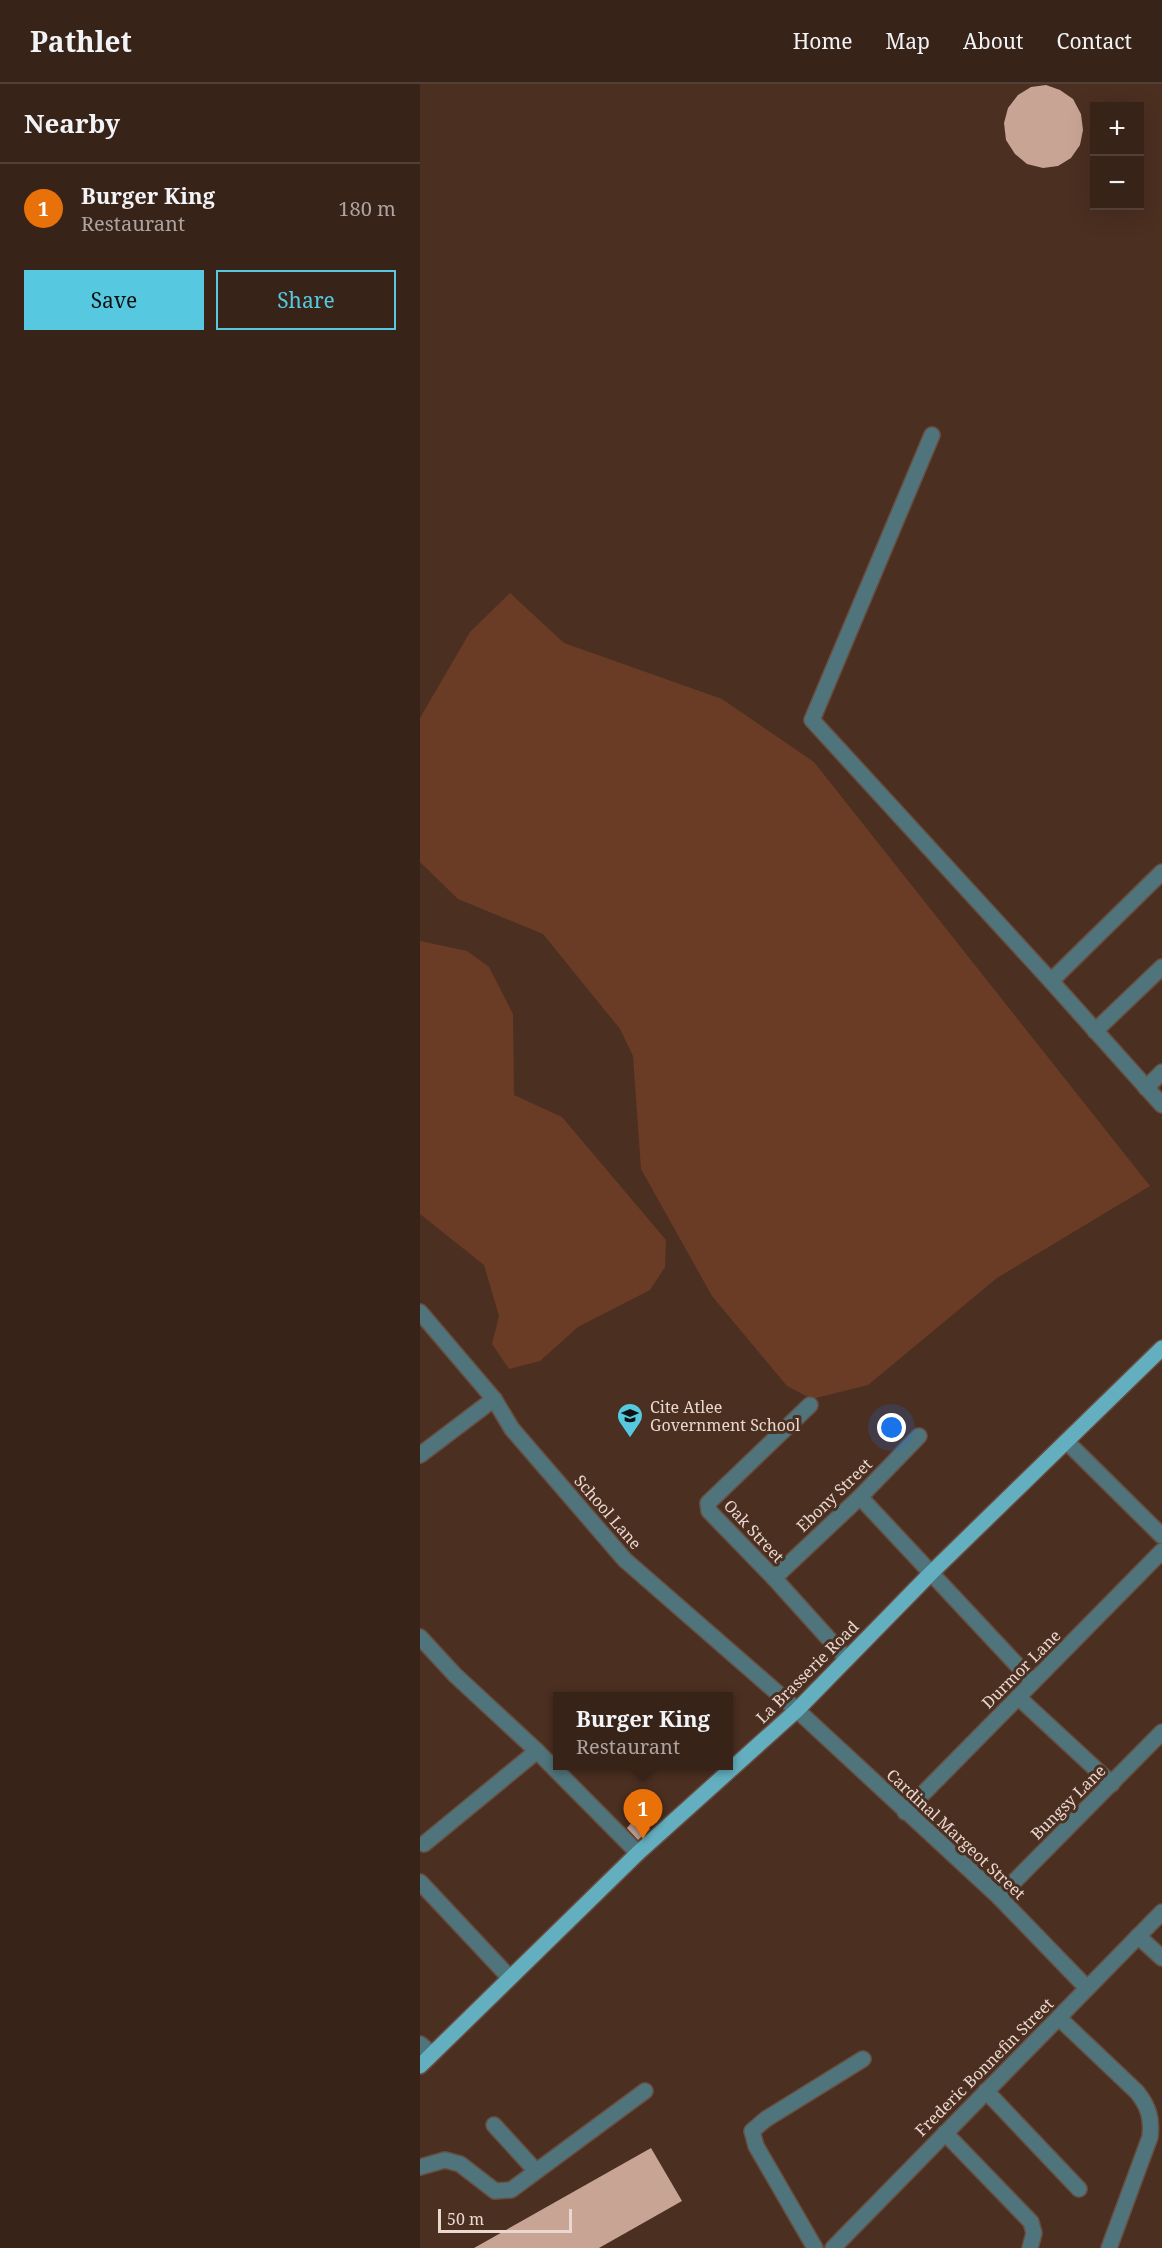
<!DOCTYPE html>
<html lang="en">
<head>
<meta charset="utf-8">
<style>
  body { margin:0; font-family:"Noto Serif",serif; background:#432f26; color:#f1f3f6 }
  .controls { position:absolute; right:18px; top:18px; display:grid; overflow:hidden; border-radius:0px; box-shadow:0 6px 24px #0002 }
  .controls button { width:54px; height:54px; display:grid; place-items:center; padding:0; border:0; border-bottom:2px solid #524038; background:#382319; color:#f1f3f6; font:30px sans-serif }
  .scale { position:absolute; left:18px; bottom:15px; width:134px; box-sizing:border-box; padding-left:6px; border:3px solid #ead7cf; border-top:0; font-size:16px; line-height:21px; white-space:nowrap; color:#ead7cf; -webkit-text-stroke:4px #4b2f21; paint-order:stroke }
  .you { position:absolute; left:472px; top:1344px; width:21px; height:21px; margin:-15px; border:4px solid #fff; border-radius:50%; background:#1a73e8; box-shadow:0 0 0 9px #1a73e833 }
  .badge { display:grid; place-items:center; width:39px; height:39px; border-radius:50%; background:#56c9e0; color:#fff; font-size:20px; font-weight:700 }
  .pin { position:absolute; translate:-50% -50px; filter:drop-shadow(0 2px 3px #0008) }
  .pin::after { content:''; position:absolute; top:32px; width:21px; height:18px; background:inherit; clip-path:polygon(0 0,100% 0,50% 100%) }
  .popup { position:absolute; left:133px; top:1608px; width:180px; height:78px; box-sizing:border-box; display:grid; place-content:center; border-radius:0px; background:#382319; filter:drop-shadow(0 2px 4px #0005); font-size:20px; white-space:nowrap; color:#aba4a2 }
  .popup b { font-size:22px; color:#f1f3f6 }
  .popup::after { content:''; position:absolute; left:50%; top:100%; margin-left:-12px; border:12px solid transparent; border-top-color:#382319 }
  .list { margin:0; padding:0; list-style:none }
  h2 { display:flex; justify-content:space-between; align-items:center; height:78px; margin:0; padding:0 24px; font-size:26px }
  h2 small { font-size:20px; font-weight:400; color:#aba4a2 }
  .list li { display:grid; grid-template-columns:39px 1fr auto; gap:18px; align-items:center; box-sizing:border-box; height:90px; padding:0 24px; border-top:2px solid #524038 }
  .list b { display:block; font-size:22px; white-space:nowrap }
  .list p { margin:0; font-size:20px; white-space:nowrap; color:#aba4a2 }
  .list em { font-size:20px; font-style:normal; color:#aba4a2 }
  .actions { display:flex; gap:12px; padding:18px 24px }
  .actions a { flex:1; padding:14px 0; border:2px solid #56c9e0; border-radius:0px; text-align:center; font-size:21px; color:#56c9e0 }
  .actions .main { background:#56c9e0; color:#111 }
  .map { position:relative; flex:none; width:742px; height:2164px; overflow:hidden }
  header { display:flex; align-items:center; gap:36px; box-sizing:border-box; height:84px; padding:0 30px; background:#382319; border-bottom:2px solid #524038 }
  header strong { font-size:28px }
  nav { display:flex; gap:33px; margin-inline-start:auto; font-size:21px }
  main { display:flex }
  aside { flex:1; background:#382319 }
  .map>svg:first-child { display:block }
  .green { fill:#6a3c26 }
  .building { fill:#c8a494 }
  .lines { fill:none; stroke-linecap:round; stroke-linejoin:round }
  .minor-casing { stroke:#684d40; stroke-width:18 }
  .major-casing { stroke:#684d40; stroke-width:18 }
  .minor { stroke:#50747b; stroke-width:15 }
  .major { stroke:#63afbf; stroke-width:15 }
  .labels { text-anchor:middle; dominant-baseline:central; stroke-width:6; stroke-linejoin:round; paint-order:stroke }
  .poi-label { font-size:16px; fill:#ead7cf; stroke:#4b2f21; text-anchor:start }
  .street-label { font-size:16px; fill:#ead7cf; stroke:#4b2f21 }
</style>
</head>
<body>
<header>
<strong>Pathlet</strong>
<nav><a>Home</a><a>Map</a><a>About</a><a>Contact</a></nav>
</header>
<main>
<aside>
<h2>Nearby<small></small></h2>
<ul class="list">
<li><span class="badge" style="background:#e8710a">1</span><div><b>Burger King</b><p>Restaurant</p></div><em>180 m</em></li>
</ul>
<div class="actions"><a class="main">Save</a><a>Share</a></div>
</aside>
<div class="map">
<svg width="742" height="2164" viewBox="0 0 742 2164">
  <rect width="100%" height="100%" fill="#4b2f21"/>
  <g class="green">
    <path d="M90,509L144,559L302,615L394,678L730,1102L577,1194L448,1301L392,1315L367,1302L292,1212L221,1085L213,972L200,945L123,850L38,815L0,778V634L50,548Z"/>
    <path d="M0,857L47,867L69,883L93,930L94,1011L142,1033L246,1156L245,1183L230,1206L158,1243L120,1277L89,1285L72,1260L79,1232L64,1181L0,1130Z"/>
  </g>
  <g class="building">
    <path d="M626,1L640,6L653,15L661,30L663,46L660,61L651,74L638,82L623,84L607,80L595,70L586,56L584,39L588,24L598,11L611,3Z"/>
    <path d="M217,1732L230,1745L218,1756L207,1744Z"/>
    <path d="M231,2064L262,2117L179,2164H54Z"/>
  </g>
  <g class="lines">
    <defs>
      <g id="minor">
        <path d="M512,351L392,636L631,897"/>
        <path d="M742,788L631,897L742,1021"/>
        <path d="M675,947L742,883"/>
        <path d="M726,1004L742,988"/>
        <path d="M0,1228L74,1315L92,1345L205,1476L377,1626L579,1813L667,1904"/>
        <path d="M390,1321L288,1419L289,1427L354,1494L427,1575"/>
        <path d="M647,1358L742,1452"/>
        <path d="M0,1371L74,1315"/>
        <path d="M440,1413L613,1598"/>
        <path d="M354,1494L440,1413L499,1352"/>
        <path d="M0,1553L35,1591L117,1667L218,1769"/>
        <path d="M598,1613L692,1700"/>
        <path d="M485,1728L742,1467"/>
        <path d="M4,1760L117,1667"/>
        <path d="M0,1798L90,1894"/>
        <path d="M579,1813L742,1648"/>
        <path d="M718,1852L742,1874"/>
        <path d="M639,1934L717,2008C729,2023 732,2035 730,2053L689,2164"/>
        <path d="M0,1960L12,1970"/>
        <path d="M566,2007L659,2105"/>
        <path d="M74,2041L116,2087"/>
        <path d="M525,2049L611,2138L614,2149L610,2164"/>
        <path d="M0,2083L25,2076L40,2080L75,2107L91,2106L225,2007"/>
        <path d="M395,2164L336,2062L332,2047L346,2035L443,1975"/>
        <path d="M413,2164L742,1828"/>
      </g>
      <path id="major" d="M0,1982L218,1769L377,1626L511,1489L742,1264"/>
    </defs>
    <use href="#minor" class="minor-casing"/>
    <use href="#major" class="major-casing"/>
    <use href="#minor" class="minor"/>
    <use href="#major" class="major"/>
  </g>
  <defs>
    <symbol id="school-pin" viewBox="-11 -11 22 30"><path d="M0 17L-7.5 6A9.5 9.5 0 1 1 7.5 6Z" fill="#56c9e0" stroke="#4b2f21"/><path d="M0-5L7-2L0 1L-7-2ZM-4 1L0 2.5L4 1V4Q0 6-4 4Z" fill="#111"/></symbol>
  </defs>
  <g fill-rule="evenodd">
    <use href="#school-pin" x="195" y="1317" width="30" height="40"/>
  </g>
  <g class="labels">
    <g class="poi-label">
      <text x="230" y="1323">Cite Atlee<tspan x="230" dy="18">Government School</tspan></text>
    </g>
    <g class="street-label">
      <text transform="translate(414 1411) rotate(-44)">Ebony Street</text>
      <text transform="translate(188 1428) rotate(49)">School Lane</text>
      <text transform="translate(334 1447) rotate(47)">Oak Street</text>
      <text transform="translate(601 1585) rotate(-45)">Durmor Lane</text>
      <text transform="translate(387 1588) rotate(-45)">La Brasserie Road</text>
      <text transform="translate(648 1718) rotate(-45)">Bungsy Lane</text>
      <text transform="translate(536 1750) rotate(43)">Cardinal Margeot Street</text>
      <text transform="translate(564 1983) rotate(-45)">Frederic Bonnefin Street</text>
    </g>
  </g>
</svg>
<div class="controls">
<button>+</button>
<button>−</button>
</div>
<div class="scale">50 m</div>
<div class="you"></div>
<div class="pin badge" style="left:223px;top:1755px;background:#e8710a">1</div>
<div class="popup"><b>Burger King</b>Restaurant</div>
</div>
</main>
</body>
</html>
